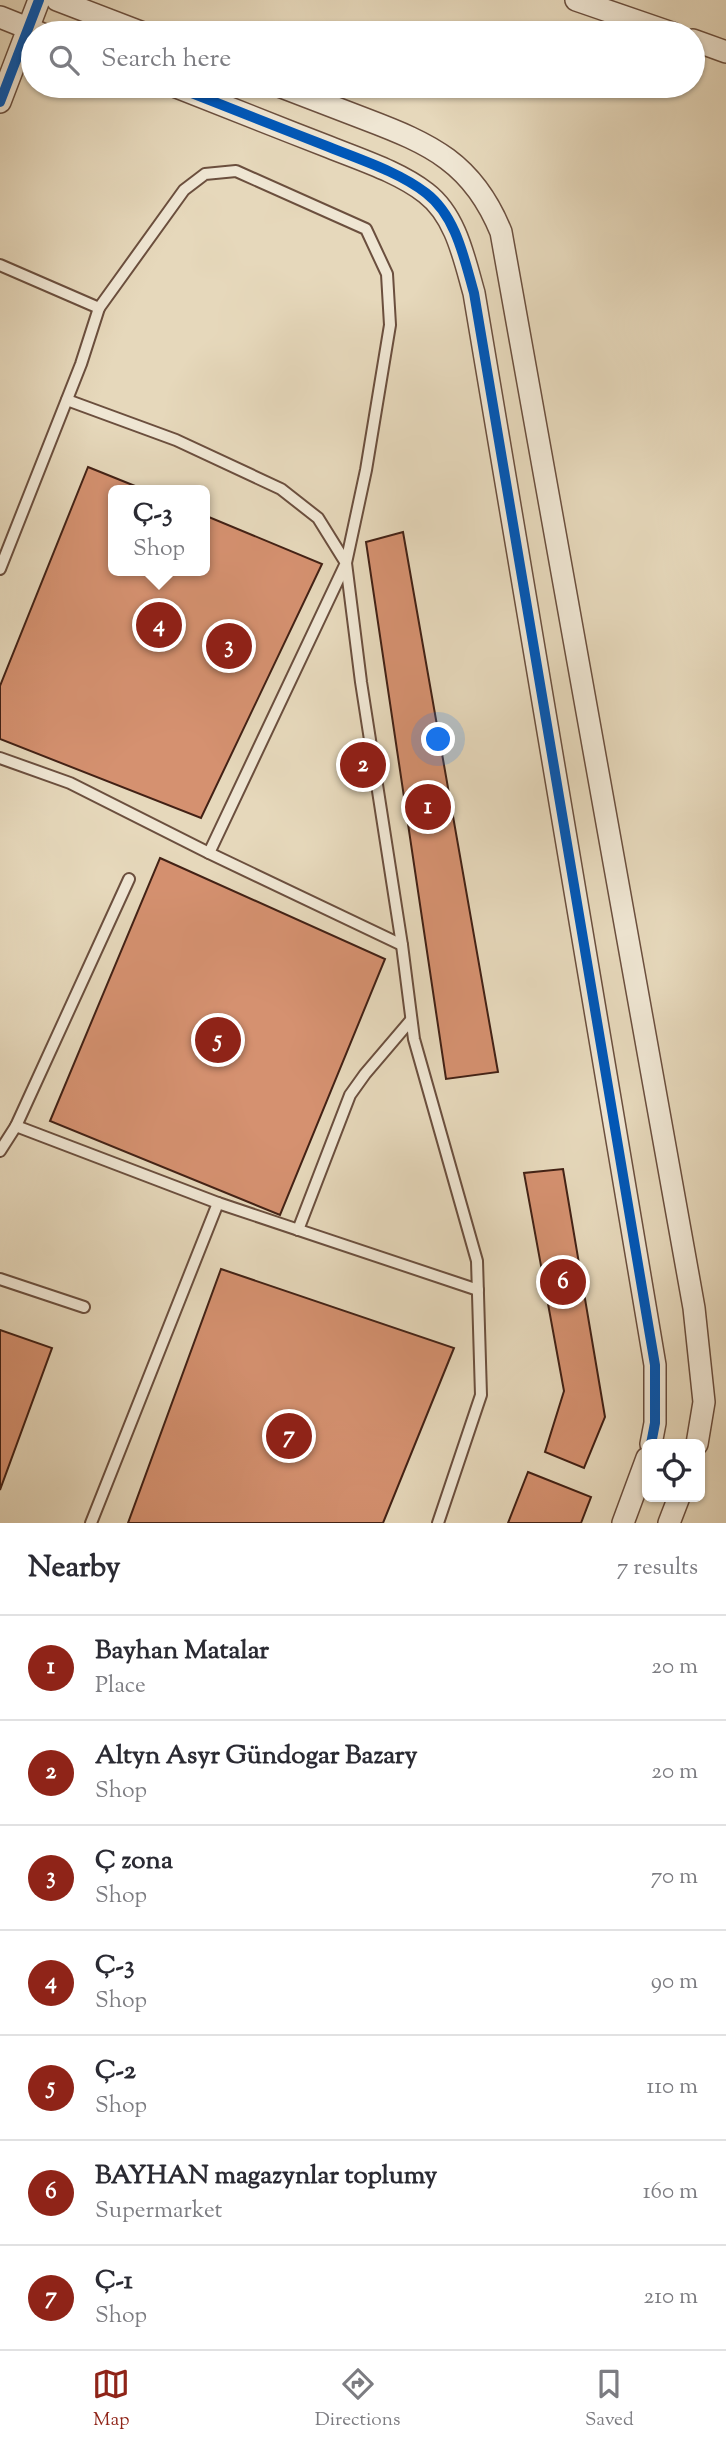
<!DOCTYPE html>
<html lang="en">
<head>
<meta charset="utf-8">
<style>
  body { margin:0; font-family:"Sorts Mill Goudy",serif; background:#f7f7f7; color:#2b2b33 }
  .controls { position:absolute; right:21px; bottom:21px; display:grid; overflow:hidden; border-radius:10px; box-shadow:0 2px 5px #0004 }
  .controls button { width:63px; height:63px; display:grid; place-items:center; padding:0; border:0; border-bottom:2px solid #e1e1e2; background:#fff; color:#2b2b33; font:35px sans-serif }
  .you { position:absolute; left:439px; top:740px; width:24px; height:24px; margin:-18px; border:5px solid #fff; border-radius:50%; background:#1a73e8; box-shadow:0 0 0 10px #1a73e833 }
  .badge { display:grid; place-items:center; width:46px; height:46px; border-radius:50%; background:#8f2418; color:#fff; font-size:23px; font-weight:700 }
  .pin { position:absolute; translate:-50% -50%; border:4px solid #fff; box-shadow:0 2px 7px #0006 }
  .popup { position:absolute; left:108px; top:485px; width:102px; height:91px; box-sizing:border-box; display:grid; place-content:center; border-radius:10px; background:#fff; filter:drop-shadow(0 2px 5px #0005); font-size:23px; white-space:nowrap; color:#7c7c81 }
  .popup b { font-size:26px; color:#2b2b33 }
  .popup::after { content:''; position:absolute; left:50%; top:100%; margin-left:-14px; border:14px solid transparent; border-top-color:#fff }
  .list { margin:0; padding:0; list-style:none }
  h2 { display:flex; justify-content:space-between; align-items:center; height:91px; margin:0; padding:0 28px; font-size:30px }
  h2 small { font-size:23px; font-weight:400; color:#7c7c81 }
  .list li { display:grid; grid-template-columns:46px 1fr auto; gap:21px; align-items:center; box-sizing:border-box; height:105px; padding:0 28px; border-top:2px solid #e1e1e2 }
  .list b { display:block; font-size:26px; white-space:nowrap }
  .list p { margin:0; font-size:23px; white-space:nowrap; color:#7c7c81 }
  .list em { font-size:23px; font-style:normal; color:#7c7c81 }
  .icon { flex:none; width:38px; height:38px; fill:none; stroke:currentColor; stroke-width:2; stroke-linecap:round; stroke-linejoin:round }
  .map { position:relative; flex:none; width:726px; height:1523px; overflow:hidden }
  .search { position:absolute; background:#fff; box-shadow:0 2px 5px #0004; left:21px; right:21px; top:21px; height:77px; display:flex; align-items:center; gap:18px; box-sizing:border-box; padding:0 24px; border-radius:38px; color:#7c7c81; font-size:26px }
  .sheet { height:826px; background:#fff }
  nav { display:flex; justify-content:space-around; align-items:center; box-sizing:border-box; height:98px; border-top:2px solid #e1e1e2; background:#fff; font-size:19px; color:#7c7c81 }
  nav a { display:grid; justify-items:center; gap:4px }
  nav .on { color:#8f2418 }
  .map>svg:first-child { display:block }
  .building { fill:#d59170; stroke:#422115; stroke-width:2 }
  .lines { fill:none; stroke-linecap:round; stroke-linejoin:round }
  .lane-casing { stroke:#6b4f3e; stroke-width:14 }
  .street-casing { stroke:#6b4f3e; stroke-width:24 }
  .lane { stroke:#efe6d3; stroke-width:10 }
  .street { stroke:#efe6d3; stroke-width:21 }
  .cycleway-casing { stroke:#efe6d3; stroke-width:15 }
  .cycleway { stroke:#0057b8; stroke-width:10 }
</style>
</head>
<body>
<div class="map">
<svg width="726" height="1523" viewBox="0 0 726 1523">
  <rect width="100%" height="100%" fill="#e6d8bb"/>
  <filter id="stains"><feTurbulence type="fractalNoise" baseFrequency=".00286" numOctaves="4"/><feColorMatrix values="0 0 0 0 .2 0 0 0 0 .09 0 0 0 0 .02 0 0 0 .5 -.17"/></filter>
  <radialGradient id="worn" r=".72"><stop offset=".6" stop-color="#630" stop-opacity="0"/><stop offset="1" stop-color="#630" stop-opacity=".3"/></radialGradient>
  <g class="building">
    <path d="M88,467L145,490H114V571H204V515L322,564L201,818L0,739V686Z"/>
    <path d="M403,532L498,1072L446,1079L366,542Z"/>
    <path d="M160,858L385,959L280,1215L50,1121Z"/>
    <path d="M563,1169L605,1417L584,1468L545,1452L564,1391L524,1173Z"/>
    <path d="M221,1269L454,1348L383,1523H128Z"/>
    <path d="M0,1330L52,1348L0,1490Z"/>
    <path d="M528,1472L591,1497L581,1523H508Z"/>
  </g>
  <g class="lines">
    <defs>
      <g id="lane">
        <path d="M0,265L99,308L81,364L0,569"/>
        <path d="M99,308L184,190L205,174L236,171L366,229L387,274L390,325L366,470L346,563L361,682L402,945L414,1039L477,1261L481,1395L438,1523"/>
        <path d="M67,400L176,440L281,489L318,518L346,563L209,853"/>
        <path d="M0,758L70,783L209,853L402,945"/>
        <path d="M16,1126L218,1203L91,1523"/>
        <path d="M0,1151L16,1126L129,879"/>
        <path d="M218,1203L478,1290"/>
        <path d="M298,1230L350,1095L365,1074L411,1020"/>
        <path d="M0,1279L84,1307"/>
      </g>
      <g id="street">
        <path d="M57,0L143,33"/>
        <path d="M576,0L672,33"/>
        <path d="M0,17L40,33"/>
        <path d="M693,40L726,52"/>
        <path d="M174,86C225,106 277,127 329,147C361,160 399,172 426,193C456,216 464,258 474,293L655,1365V1423L651,1444"/>
        <path d="M279,86C308,97 336,108 365,119C431,144 473,163 501,232L694,1308L704,1402L697,1444"/>
        <path d="M0,102L39,0"/>
        <path d="M623,1523L647,1458"/>
        <path d="M669,1523L679,1497"/>
      </g>
    </defs>
    <use href="#lane" class="lane-casing"/>
    <use href="#street" class="street-casing"/>
    <use href="#lane" class="lane"/>
    <use href="#street" class="street"/>
    <defs>
      <g id="cycleway">
        <path d="M174,86C225,106 277,127 329,147C361,160 399,172 426,193C456,216 464,258 474,293L655,1365V1423L651,1444"/>
        <path d="M0,102L39,0"/>
      </g>
    </defs>
    <use href="#cycleway" class="cycleway-casing"/>
    <use href="#cycleway" class="cycleway"/>
  </g>
  <rect width="100%" height="100%" filter="url(#stains)"/>
  <rect width="100%" height="100%" fill="url(#worn)"/>
</svg>
<div class="controls">
<button><svg class="icon" aria-label="locate" viewBox="0 0 24 24"><circle cx="12" cy="12" r="6"/><path d="M12 2v4M12 18v4M2 12h4M18 12h4"/></svg></button>
</div>
<div class="you"></div>
<div class="pin badge" style="left:428px;top:807px">1</div>
<div class="pin badge" style="left:363px;top:765px">2</div>
<div class="pin badge" style="left:229px;top:646px">3</div>
<div class="pin badge" style="left:159px;top:625px">4</div>
<div class="popup"><b>Ç-3</b>Shop</div>
<div class="pin badge" style="left:218px;top:1040px">5</div>
<div class="pin badge" style="left:563px;top:1282px">6</div>
<div class="pin badge" style="left:289px;top:1436px">7</div>
<div class="search"><svg class="icon" aria-label="search" viewBox="0 0 24 24"><circle cx="10" cy="10" r="6"/><path d="M15 15l6 6"/></svg>Search here</div>
</div>
<section class="sheet">
<h2>Nearby<small>7 results</small></h2>
<ul class="list">
<li><span class="badge">1</span><div><b>Bayhan Matalar</b><p>Place</p></div><em>20 m</em></li>
<li><span class="badge">2</span><div><b>Altyn Asyr Gündogar Bazary</b><p>Shop</p></div><em>20 m</em></li>
<li><span class="badge">3</span><div><b>Ç zona</b><p>Shop</p></div><em>70 m</em></li>
<li><span class="badge">4</span><div><b>Ç-3</b><p>Shop</p></div><em>90 m</em></li>
<li><span class="badge">5</span><div><b>Ç-2</b><p>Shop</p></div><em>110 m</em></li>
<li><span class="badge">6</span><div><b>BAYHAN magazynlar toplumy</b><p>Supermarket</p></div><em>160 m</em></li>
<li><span class="badge">7</span><div><b>Ç-1</b><p>Shop</p></div><em>210 m</em></li>
</ul>
</section>
<nav>
<a class="on"><svg class="icon" aria-label="map" viewBox="0 0 24 24"><path d="M3 6l6-2 6 2 6-2v14l-6 2-6-2-6 2zM9 4v14M15 6v14"/></svg>Map</a>
<a><svg class="icon" aria-label="directions" viewBox="0 0 24 24"><path d="M12 3l9 9-9 9-9-9zM9 14v-3h6M13 9l2 2-2 2"/></svg>Directions</a>
<a><svg class="icon" aria-label="saved" viewBox="0 0 24 24"><path d="M7 4h10v16l-5-4-5 4z"/></svg>Saved</a>
</nav>
</body>
</html>
